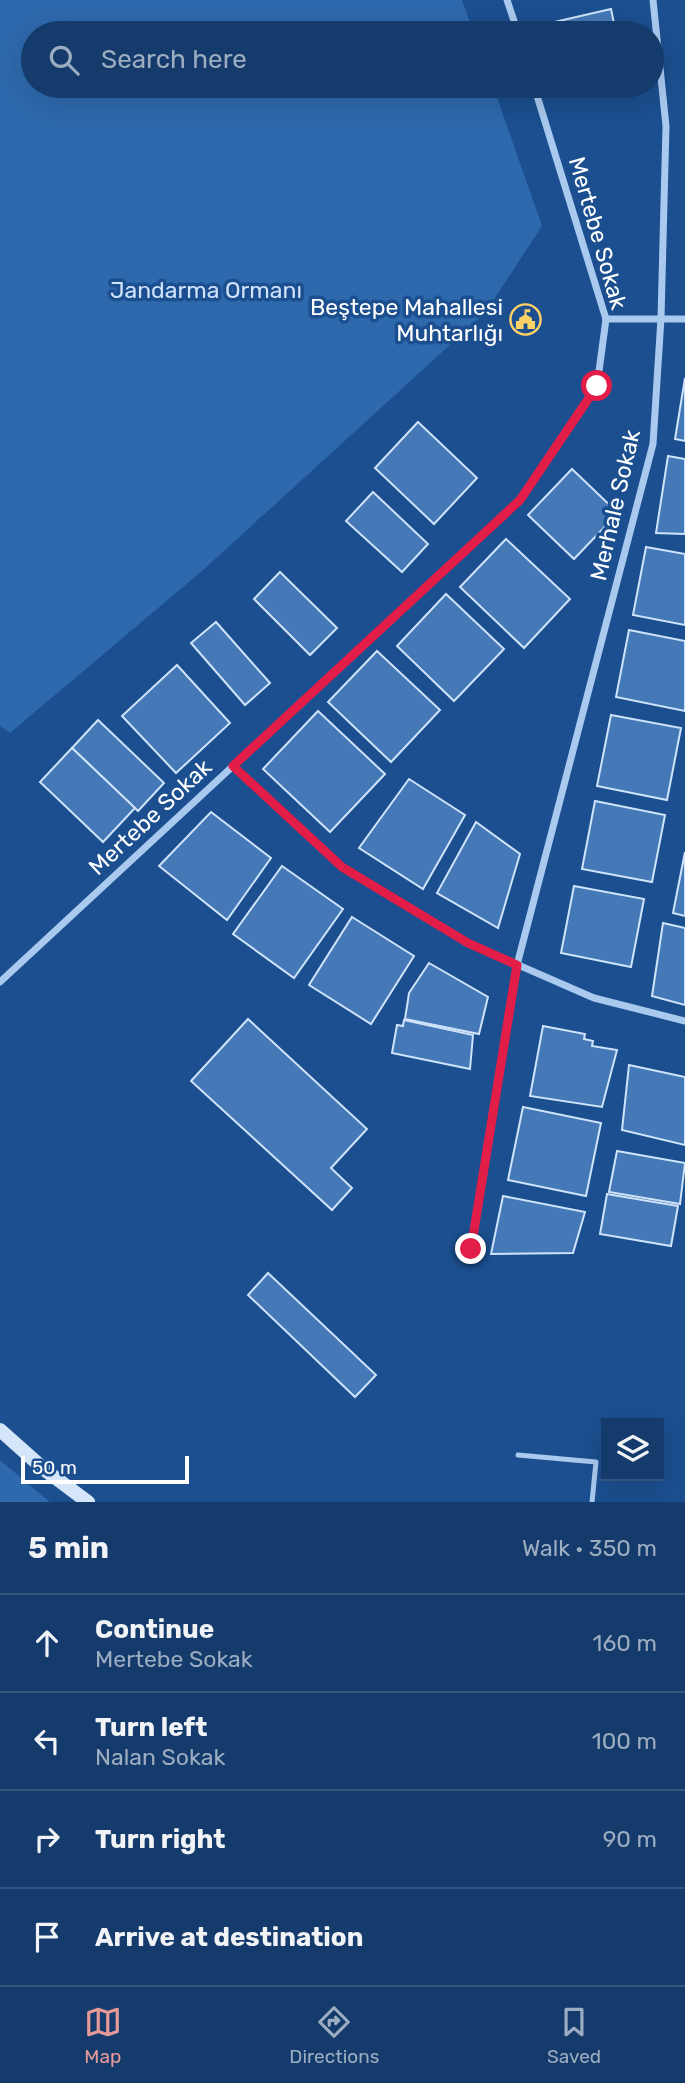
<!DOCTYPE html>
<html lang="en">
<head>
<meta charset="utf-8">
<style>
  body { margin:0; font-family:Rubik,sans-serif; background:#1d4271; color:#f1f3f6 }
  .controls { position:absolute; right:21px; bottom:21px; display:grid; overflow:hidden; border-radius:0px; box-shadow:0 7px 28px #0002 }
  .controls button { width:63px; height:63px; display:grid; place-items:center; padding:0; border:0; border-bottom:2px solid #33557e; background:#143b6b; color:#f1f3f6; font:35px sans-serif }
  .scale { position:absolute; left:21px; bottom:18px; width:168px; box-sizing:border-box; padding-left:7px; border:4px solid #fff; border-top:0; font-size:19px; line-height:24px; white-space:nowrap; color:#fff; -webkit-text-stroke:5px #1b4f8f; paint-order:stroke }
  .stop { position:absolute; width:21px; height:21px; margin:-16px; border:5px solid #e11d48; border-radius:50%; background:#fff }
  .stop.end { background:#e11d48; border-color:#fff; box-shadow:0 2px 7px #0008 }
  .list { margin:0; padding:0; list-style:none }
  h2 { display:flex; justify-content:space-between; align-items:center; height:91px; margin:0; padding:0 28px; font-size:30px }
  h2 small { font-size:23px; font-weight:400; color:#9dadc1 }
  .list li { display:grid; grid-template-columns:46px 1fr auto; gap:21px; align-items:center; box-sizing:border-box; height:98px; padding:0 28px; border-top:2px solid #33557e }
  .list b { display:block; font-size:26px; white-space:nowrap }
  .list p { margin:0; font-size:23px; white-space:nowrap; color:#9dadc1 }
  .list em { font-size:23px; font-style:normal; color:#9dadc1 }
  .icon { flex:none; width:38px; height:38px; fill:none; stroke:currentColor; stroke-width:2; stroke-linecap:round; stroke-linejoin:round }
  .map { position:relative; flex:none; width:685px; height:1502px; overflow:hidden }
  .search { position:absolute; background:#143b6b; box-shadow:0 7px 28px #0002; left:21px; right:21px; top:21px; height:77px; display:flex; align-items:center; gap:18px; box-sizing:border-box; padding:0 24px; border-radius:38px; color:#9dadc1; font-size:26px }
  .sheet { height:483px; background:#143b6b }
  nav { display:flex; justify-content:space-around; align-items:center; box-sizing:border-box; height:98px; border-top:2px solid #33557e; background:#143b6b; font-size:19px; color:#9dadc1 }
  nav a { display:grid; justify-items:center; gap:4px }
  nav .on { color:#e69b98 }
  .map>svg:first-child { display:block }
  .green { fill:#2e69ad }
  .building { fill:#4478b7; stroke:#cfe3fa; stroke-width:2 }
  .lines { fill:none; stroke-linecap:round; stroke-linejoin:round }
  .lane { stroke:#a9c9ee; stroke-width:5 }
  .street { stroke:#a9c9ee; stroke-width:7 }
  .secondary { stroke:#d6e6fa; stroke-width:14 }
  .route { stroke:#e11d48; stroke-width:9 }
  .labels { text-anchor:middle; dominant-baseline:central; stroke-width:7; stroke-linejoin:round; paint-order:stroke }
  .street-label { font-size:23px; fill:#fff; stroke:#1b4f8f }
  .park-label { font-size:23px; fill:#cfe3fa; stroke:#1b4f8f }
  .poi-label { font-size:23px; fill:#fff; stroke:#1b4f8f; text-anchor:end }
</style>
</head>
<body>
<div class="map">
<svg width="685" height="1502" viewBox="0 0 685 1502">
  <rect width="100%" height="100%" fill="#1b4f8f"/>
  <g class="green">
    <path d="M0,0H462L474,33H33V86H493L542,226L485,313L202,571L10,733L0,726Z"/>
    <path d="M0,1460L50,1502H0Z"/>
  </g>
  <g class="building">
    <path d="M611,9L616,33H538L537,26Z"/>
    <path d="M550,86H581L552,92Z"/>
    <path d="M685,378V441L675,439Z"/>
    <path d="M418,422L477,478L434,524L375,468Z"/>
    <path d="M668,456L685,459V534L656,533Z"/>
    <path d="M572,469L618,513L574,559L528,515Z"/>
    <path d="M373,492L428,544L402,572L346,521Z"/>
    <path d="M506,539L570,599L524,648L460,587Z"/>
    <path d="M646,547L685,554V625L633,615Z"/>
    <path d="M280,572L337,628L310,655L254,599Z"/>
    <path d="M446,594L504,649L454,701L397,646Z"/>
    <path d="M216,622L270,683L245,705L191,643Z"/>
    <path d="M629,630L685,641V711L616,697Z"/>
    <path d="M377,651L440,710L391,762L328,702Z"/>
    <path d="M177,665L230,723L176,773L122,716Z"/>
    <path d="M318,711L385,774L330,832L263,769Z"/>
    <path d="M611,715L681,728L667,800L597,786Z"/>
    <path d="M98,720L164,783L138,811L72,748Z"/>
    <path d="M72,748L135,808L103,842L40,782Z"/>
    <path d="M409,779L465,815L423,889L359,848Z"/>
    <path d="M595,801L665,815L652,882L582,869Z"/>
    <path d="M211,812L271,858L227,920L159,866Z"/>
    <path d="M476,822L520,854L498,928L437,893Z"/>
    <path d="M685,852V916L673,913Z"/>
    <path d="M282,866L343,909L294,978L233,934Z"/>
    <path d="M574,886L644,899L631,967L561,953Z"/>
    <path d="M352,917L414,956L371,1024L309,985Z"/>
    <path d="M663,923L685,928V1005L652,996Z"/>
    <path d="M429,963L488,997L479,1034L405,1019L409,993Z"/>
    <path d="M248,1019L367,1129L331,1168L352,1188L332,1210L191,1081Z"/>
    <path d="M404,1020L473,1035L470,1069L392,1053L397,1025L403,1026Z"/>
    <path d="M543,1026L585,1034L584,1039L593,1041L592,1046L617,1050L602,1107L530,1096Z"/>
    <path d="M629,1065L685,1077V1145L622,1130Z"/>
    <path d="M523,1107L601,1123L586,1196L508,1180Z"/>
    <path d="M617,1151L685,1163L680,1204L609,1192Z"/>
    <path d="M607,1194L678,1206L671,1246L600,1234Z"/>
    <path d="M503,1196L585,1212L573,1253L491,1254Z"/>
    <path d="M268,1273L376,1375L355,1397L248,1295Z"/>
  </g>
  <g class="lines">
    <path class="lane" d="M518,1455L596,1462L592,1502"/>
    <g class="street">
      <path d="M507,0L518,33"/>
      <path d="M606,319H685"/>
      <path d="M233,766L342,867L468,943L594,998L685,1021"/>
      <path d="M0,982L520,500L597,386L606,319L534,86"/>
      <path d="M471,1249L517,965L653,444L661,318L666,126L653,0"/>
    </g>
    <path class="secondary" d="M0,1430L45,1470L88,1502"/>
  </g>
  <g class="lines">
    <path class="route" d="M471,1249L517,965L468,943L342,867L233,766L520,500L597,386"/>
  </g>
  <defs>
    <symbol id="civic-ring" viewBox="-11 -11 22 22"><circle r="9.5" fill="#1b4f8f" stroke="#ffd166" stroke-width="1.5"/><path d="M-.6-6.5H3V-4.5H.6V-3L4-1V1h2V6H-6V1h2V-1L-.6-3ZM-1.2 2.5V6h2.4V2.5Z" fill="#ffd166"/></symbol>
  </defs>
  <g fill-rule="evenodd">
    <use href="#civic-ring" x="508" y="302" width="35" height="35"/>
  </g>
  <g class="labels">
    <g class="street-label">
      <text transform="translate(598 233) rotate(74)">Mertebe Sokak</text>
      <text transform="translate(615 505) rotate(-77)">Merhale Sokak</text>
      <text transform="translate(150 817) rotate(-43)">Mertebe Sokak</text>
    </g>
    <g class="park-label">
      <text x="206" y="290">Jandarma Ormanı</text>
    </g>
    <g class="poi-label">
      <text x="503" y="307">Beştepe Mahallesi<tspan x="503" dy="26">Muhtarlığı</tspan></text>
    </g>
  </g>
</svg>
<div class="controls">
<button><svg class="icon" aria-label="layers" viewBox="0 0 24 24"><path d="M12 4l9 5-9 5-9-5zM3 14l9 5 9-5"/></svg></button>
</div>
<div class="scale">50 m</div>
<div class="stop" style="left:597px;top:386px"></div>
<div class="stop end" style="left:471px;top:1249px"></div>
<div class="search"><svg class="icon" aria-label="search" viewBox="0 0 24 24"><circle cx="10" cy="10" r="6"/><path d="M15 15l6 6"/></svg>Search here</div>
</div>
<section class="sheet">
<h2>5 min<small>Walk · 350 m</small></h2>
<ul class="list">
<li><svg class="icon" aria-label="ahead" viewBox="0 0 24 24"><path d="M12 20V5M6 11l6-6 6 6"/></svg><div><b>Continue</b><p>Mertebe Sokak</p></div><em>160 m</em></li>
<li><svg class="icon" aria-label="left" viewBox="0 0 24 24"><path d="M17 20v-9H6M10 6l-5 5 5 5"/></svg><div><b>Turn left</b><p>Nalan Sokak</p></div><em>100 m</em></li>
<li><svg class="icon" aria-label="right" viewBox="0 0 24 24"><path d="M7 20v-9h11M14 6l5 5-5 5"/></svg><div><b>Turn right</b></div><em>90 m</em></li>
<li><svg class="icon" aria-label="arrive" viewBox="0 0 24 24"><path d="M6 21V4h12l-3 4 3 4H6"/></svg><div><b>Arrive at destination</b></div></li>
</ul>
</section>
<nav>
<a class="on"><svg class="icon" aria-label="map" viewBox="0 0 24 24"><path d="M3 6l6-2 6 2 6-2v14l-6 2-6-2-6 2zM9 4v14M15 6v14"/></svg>Map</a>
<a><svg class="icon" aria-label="directions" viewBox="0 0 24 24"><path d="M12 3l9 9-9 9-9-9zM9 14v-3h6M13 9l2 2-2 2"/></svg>Directions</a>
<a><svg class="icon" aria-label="saved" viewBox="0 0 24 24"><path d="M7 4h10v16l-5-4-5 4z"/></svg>Saved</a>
</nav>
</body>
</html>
